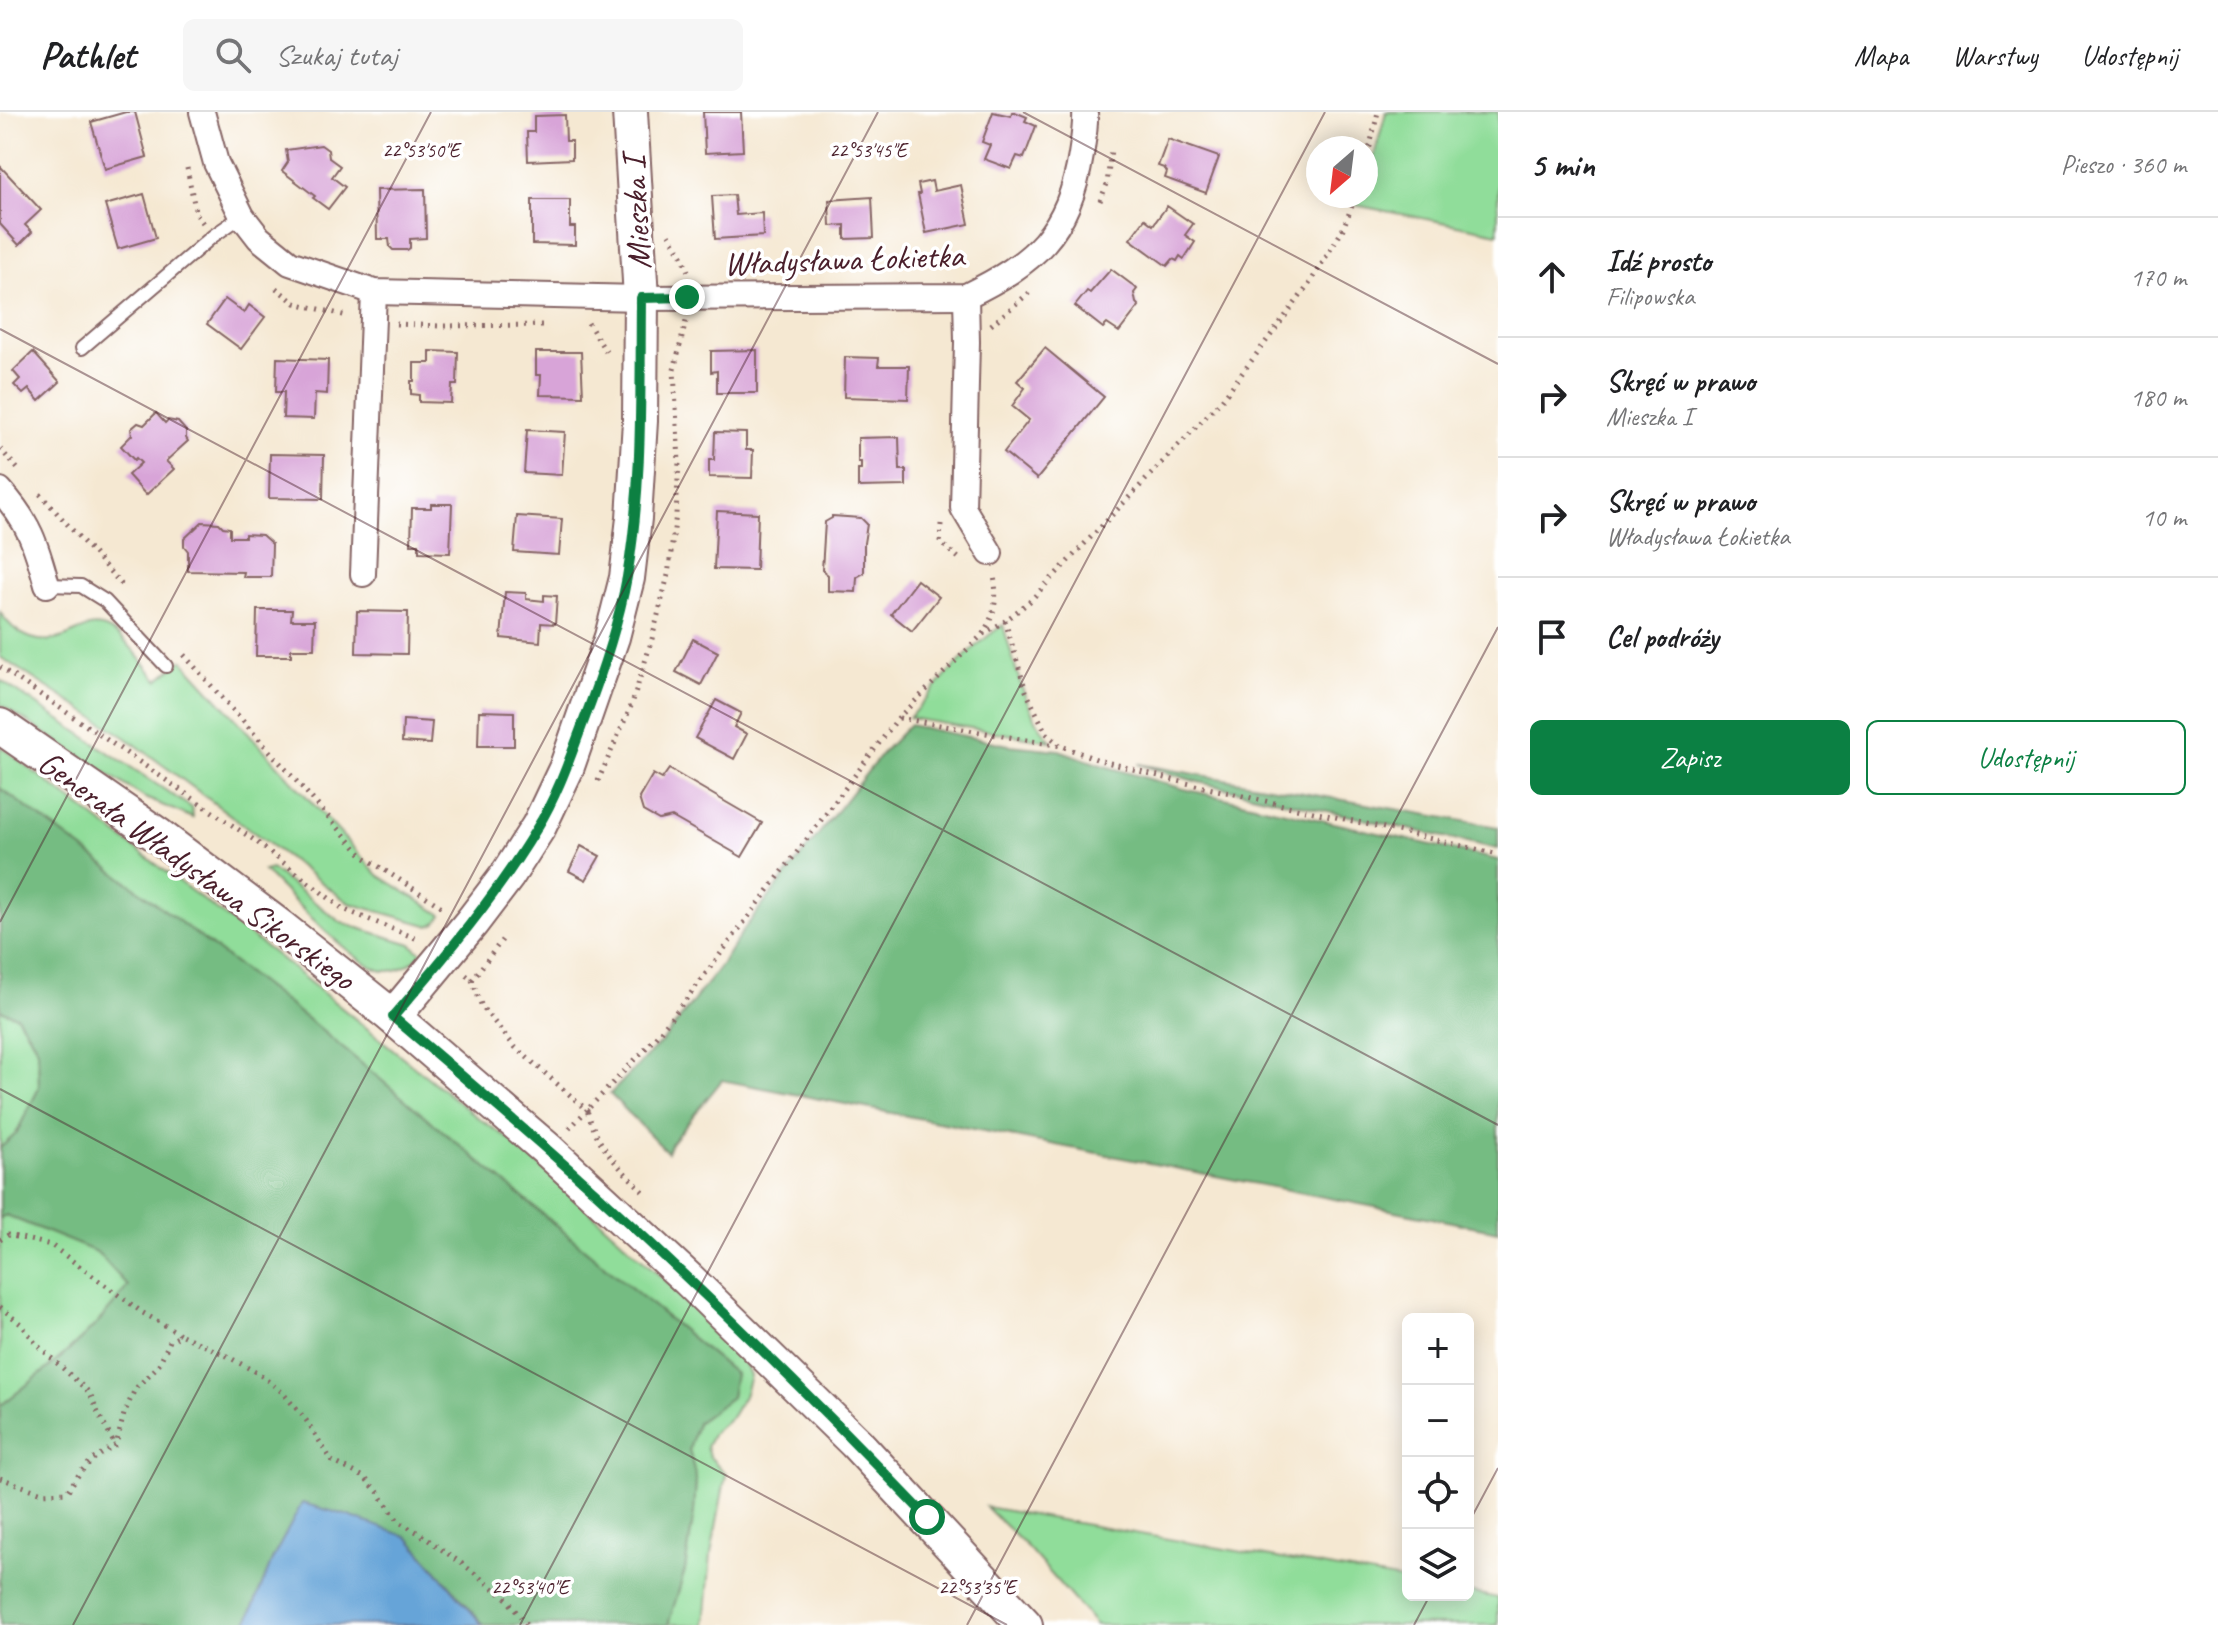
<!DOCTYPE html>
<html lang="pl">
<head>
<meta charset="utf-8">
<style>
  body { margin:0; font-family:Caveat,sans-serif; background:#f6f6f6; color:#202124 }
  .controls { position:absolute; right:24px; bottom:24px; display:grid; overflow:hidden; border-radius:12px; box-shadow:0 4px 20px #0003 }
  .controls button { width:72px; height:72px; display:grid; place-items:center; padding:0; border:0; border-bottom:2px solid #e0e0e0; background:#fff; color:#202124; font:40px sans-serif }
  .compass { position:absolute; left:1306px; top:24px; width:72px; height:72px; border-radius:50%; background:#fff; box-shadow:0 4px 20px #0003; rotate:208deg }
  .stop { position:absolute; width:24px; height:24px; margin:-18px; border:6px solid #0b8043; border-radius:50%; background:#fff }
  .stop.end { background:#0b8043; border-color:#fff; box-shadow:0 2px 8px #0008 }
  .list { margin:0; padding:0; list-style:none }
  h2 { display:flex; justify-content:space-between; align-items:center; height:104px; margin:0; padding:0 32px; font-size:34px }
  h2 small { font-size:26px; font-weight:400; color:#757577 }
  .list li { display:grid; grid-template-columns:52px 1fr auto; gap:24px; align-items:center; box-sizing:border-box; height:120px; padding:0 32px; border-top:2px solid #e0e0e0 }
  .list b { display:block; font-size:30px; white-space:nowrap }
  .list p { margin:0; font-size:26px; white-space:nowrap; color:#757577 }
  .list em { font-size:26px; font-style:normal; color:#757577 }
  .actions { display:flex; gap:16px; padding:24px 32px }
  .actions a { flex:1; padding:18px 0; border:2px solid #0b8043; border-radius:12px; text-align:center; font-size:28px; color:#0b8043 }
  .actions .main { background:#0b8043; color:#fff }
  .icon { flex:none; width:44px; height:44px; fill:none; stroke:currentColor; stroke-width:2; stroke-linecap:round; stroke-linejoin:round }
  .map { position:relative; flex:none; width:1498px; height:1513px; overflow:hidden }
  header { display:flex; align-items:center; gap:48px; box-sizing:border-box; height:112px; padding:0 40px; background:#fff; border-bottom:2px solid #e0e0e0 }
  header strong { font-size:38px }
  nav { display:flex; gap:44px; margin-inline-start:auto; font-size:28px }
  .search { width:560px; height:72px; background:#f6f6f6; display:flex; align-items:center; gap:20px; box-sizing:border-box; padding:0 28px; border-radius:12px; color:#757577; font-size:30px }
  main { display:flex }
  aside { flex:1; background:#fff }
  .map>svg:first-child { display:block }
  .green { fill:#90dd9a; stroke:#6d7e62; stroke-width:2 }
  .forest { fill:#74bc82; stroke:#5f6e56; stroke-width:2 }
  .water { fill:#66a4d8; stroke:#586282; stroke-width:2 }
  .building { fill:#d8a4d8 }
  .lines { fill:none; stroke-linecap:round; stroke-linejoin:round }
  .lane-casing { stroke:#866565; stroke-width:16 }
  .street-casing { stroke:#866565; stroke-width:28 }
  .secondary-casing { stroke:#866565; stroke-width:38 }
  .path { stroke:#866565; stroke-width:5; stroke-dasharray:2 6; stroke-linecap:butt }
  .lane { stroke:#fff; stroke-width:12 }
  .street { stroke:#fff; stroke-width:24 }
  .secondary { stroke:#fff; stroke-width:34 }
  .route { stroke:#0b8043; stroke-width:10 }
  .ticks { fill:none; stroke:#4a1f2b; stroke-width:2; stroke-opacity:0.45 }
  .labels { text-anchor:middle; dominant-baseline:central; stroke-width:7; stroke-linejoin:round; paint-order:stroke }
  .street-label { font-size:34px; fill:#4a1f2b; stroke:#fff }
  .ticks-label { font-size:20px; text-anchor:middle; fill:#4a1f2b; stroke:#fff; stroke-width:7; stroke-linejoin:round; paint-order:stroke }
</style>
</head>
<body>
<header>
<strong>Pathlet</strong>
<div class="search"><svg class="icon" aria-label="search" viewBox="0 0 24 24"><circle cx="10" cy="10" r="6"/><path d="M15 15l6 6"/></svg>Szukaj tutaj</div>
<nav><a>Mapa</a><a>Warstwy</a><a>Udostępnij</a></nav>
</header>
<main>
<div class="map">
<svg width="1498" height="1513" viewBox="0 0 1498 1513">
  <rect width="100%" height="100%" fill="#fff"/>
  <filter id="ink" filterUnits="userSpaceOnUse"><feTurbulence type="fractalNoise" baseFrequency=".0125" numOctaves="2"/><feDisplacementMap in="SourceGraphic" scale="16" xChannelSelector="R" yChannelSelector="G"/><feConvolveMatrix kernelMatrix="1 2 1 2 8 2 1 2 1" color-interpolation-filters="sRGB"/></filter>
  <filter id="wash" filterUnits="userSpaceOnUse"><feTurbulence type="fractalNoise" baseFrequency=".006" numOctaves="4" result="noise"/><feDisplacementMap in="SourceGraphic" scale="32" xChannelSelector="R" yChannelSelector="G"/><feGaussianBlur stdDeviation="1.8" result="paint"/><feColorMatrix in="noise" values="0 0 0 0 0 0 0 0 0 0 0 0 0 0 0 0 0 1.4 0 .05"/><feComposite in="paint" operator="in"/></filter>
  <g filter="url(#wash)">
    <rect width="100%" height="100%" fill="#f5e8d2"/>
    <g class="green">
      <path d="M1386,0H1498V121L1355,93L1361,84H1366V75Z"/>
      <path d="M0,500C16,525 42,536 69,523C81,518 91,511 105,516C126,524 143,551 158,568L182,548L378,763L442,803L436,811L430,814L349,791L125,625L0,545Z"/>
      <path d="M1003,513C1014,549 1025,601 1051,629L909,606C938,573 966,538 1003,513Z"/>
      <path d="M0,568L192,696L193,706L145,686L0,592Z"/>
      <path d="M0,634L276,843L477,1005L516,1032L689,1190L742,1245L750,1264L744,1284L732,1304L713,1321L706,1335L709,1344L726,1362L711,1442L705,1513L668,1512L685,1458L694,1400L696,1367L689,1338L697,1311L731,1285L735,1262L315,913L133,774L0,676Z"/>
      <path d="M271,757L342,811L411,832L422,841C412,852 400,860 384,859C357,857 286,780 264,759Z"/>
      <path d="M0,898L17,904L38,938L39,976L16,1022L0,1036Z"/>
      <path d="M5,1103L97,1140L128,1174C93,1222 47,1258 0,1294V1107Z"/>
      <path d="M986,1395L1408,1469V1483H1468V1480L1498,1486V1513H1096L1029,1437Z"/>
    </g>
    <g class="forest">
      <path d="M909,613L1009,633L1059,638L1101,653L1184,677L1498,748V1119L722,968L671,1031L667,1040L610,982L666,925L721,853L744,817L884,639Z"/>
      <path d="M1138,652L1498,715V737L1198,670Z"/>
      <path d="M0,676L133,774L315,913L735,1262L731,1285L697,1311L689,1338L696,1367L694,1400L685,1458L668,1513H484L408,1425L303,1392L273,1446L246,1513H0V1294C47,1258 93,1223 128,1174L97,1140L6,1103L0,1106V1036L16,1022L39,976L38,937L17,904L0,898Z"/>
    </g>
    <path class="water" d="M302,1391L346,1403L408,1425L483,1513H246L273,1446Z"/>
    <g id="blocks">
      <g class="building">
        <path d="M126,0H135L147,45L105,57L91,10Z"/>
        <path d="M703,0H741L743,39L705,41Z"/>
        <path d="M993,0L1011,4L1012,0H1015L1027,5L1025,9L1036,14L1024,46L1017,44L1011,57L984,47L990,33L982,30Z"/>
        <path d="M565,3L566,29H572V47L528,49L527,20H534V4Z"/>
        <path d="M1168,27L1219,45L1206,81L1165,66L1167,60L1164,56L1158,54Z"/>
        <path d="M321,33L328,38L329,46L340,54L332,65L345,75L328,97L313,86L315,84L282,59L288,50L286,38Z"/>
        <path d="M0,54L41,98L25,113L32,120L19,133L0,112Z"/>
        <path d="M932,69L934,79L961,73L969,112L926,121L918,82H920L918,72Z"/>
        <path d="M425,77L426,126L410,127V136L407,138H393L390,135L389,127H377L376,78Z"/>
        <path d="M144,82L156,126L118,137L105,93Z"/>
        <path d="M734,83L736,103L762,101L763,124L715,127L712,84Z"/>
        <path d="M872,85L874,126L845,127V113L830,114L829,88Z"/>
        <path d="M532,88H570V115H575V133L532,132Z"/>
        <path d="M1167,94L1193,112L1185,123L1195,130L1184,147L1180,144L1177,149L1173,147L1167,154L1130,127L1145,107L1153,113Z"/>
        <path d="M1111,157L1135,175L1137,177L1134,181L1136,191L1139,194L1119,220L1107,212L1103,216L1075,194L1087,179L1090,181Z"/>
        <path d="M225,187L244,201L249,193L265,205L241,237L207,212Z"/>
        <path d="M1045,236L1104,285L1037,367L1004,340L1029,308L1012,294L1025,276L1017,269Z"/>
        <path d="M757,238V281H717V259L711,260V239Z"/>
        <path d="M430,239L458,240L457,273H452L451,291L419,290V283L411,282V269H414V251H430Z"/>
        <path d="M33,240L60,270L39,289L29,277L23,282L14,273L20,267L13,259Z"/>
        <path d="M536,240H581L583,284L540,283L541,263H536Z"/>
        <path d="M845,245L879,246L878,254H909L908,287L844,285Z"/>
        <path d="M277,246L328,248L327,282L315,281L314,307L283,306L284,280H276Z"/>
        <path d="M156,301L165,311L168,308L178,310L186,319V326L188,329L166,349L174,357L146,383L128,363L141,351L136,346L134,348L121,334L132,323L131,317L138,311L144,313Z"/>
        <path d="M527,318L565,320L562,363L524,361Z"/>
        <path d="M715,320L746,321V338H753L752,366L709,365V348H714Z"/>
        <path d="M899,325L900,358H906V374L858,375V357H861V350H858V326Z"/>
        <path d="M270,342L324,343L323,387L269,386Z"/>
        <path d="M431,392H452L450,441L419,440V432H411L412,396H431Z"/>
        <path d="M717,399L758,401L756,458L714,457Z"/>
        <path d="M517,404L562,407L559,443L514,440Z"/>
        <path d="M832,404L861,406L867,412L864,431V461L857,465L856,480L828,479V463L822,458L825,410L832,406Z"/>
        <path d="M202,410L219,411L223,415L230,416V425H245V422L262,423L272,432L271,465H243L244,460L188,459V439L184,434V427Z"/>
        <path d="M917,468L939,485L912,519L891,502Z"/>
        <path d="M505,480L526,481V487L544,489V483L557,484L555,512L541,511L540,530L501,526Z"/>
        <path d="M257,498H292L291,508H315L314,537H291V544H256Z"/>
        <path d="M357,499L408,500L407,542L356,541Z"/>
        <path d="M693,527L718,540L701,573L676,560Z"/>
        <path d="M716,588L741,601L734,615L747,622L734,647L695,626Z"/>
        <path d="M479,599L514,600V634H478Z"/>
        <path d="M403,608L432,610L430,632L402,630Z"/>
        <path d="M669,657L762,711L742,745L672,705L659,708L643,699L639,686L653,662L662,667Z"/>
        <path d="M581,734L600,744L586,768L569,759Z"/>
      </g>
    </g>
  </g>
  <g filter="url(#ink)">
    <use href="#blocks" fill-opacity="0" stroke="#866565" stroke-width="2"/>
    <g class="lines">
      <defs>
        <g id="lane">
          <path d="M82,236L213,124L242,104"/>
          <path d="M47,473L81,474L105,489L166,554"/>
        </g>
        <g id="street">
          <path d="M202,0L216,51L242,104L259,126L290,151L374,180L641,186L966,184C1034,151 1069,121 1081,43C1083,29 1086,14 1085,0"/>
          <path d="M966,184L967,230L963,396L990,441"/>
          <path d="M0,378C29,410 36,432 47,473"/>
          <path d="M363,462L374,180"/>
        </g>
        <g id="secondary">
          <path d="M0,614L159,724L280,815L393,905L549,1039L689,1168L856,1331L1025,1513"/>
          <path d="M393,905L472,810L507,764L539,714L566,657L612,525L627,466L634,406L640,309L641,186L630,0"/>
        </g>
      </defs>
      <use href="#lane" class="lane-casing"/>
      <use href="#street" class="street-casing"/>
      <use href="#secondary" class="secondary-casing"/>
      <g class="path">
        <path d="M1366,51L1378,0"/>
        <path d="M187,56L196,102L203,111"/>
        <path d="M1100,89L1107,72L1111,37"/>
        <path d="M669,122L682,143L688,159"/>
        <path d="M276,176L295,191L347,204"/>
        <path d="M588,211L608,243"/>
        <path d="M396,212L440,214L546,213"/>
        <path d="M991,213L1029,181"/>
        <path d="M0,337L18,357"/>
        <path d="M40,382L122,473"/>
        <path d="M941,412L940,430L961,448"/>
        <path d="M1005,509L1026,579L1046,621L1060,633"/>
        <path d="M983,522L1005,509L1029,490L1221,289L1308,174L1342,119L1356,84"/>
        <path d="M184,543L364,745L445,797"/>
        <path d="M0,555L254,728L343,797L420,828"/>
        <path d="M899,606L1061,634L1099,648L1173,668L1498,742"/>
        <path d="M598,669L632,592L652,527L668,463L676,402L679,350L674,258L686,209"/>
        <path d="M466,863L472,868L502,828"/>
        <path d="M472,868L482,895L515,935L587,998L569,1017"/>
        <path d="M643,1079C616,1052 598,1036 587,998L649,933L688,885L898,606L982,523C995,502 998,488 994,464"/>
        <path d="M0,1128L8,1123L51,1133L143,1201L182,1223"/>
        <path d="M0,1195L22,1213L36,1232L90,1281L99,1303L115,1333"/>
        <path d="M0,1366L42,1381L67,1380C83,1355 89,1348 116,1333L124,1302L135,1277L158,1254L170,1229L182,1223L227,1244L259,1262L282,1280L306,1308L332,1349L364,1365L378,1380L399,1410L417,1420L468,1456L507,1487L526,1513"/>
      </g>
      <use href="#lane" class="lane"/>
      <use href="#street" class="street"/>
      <use href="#secondary" class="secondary"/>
    </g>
  </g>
  <g class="lines" filter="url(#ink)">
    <path class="route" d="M687,185L641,186C640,278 643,373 627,465C618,514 601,564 583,611C570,646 557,684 537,716C496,784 445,845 393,905C460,962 528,1020 594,1079C709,1184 820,1293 927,1405"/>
  </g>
  <path class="ticks" d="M1023,0L1498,252M0,217L1498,1013M0,810L431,0M0,977L1007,1513M1468,1412L1498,1356M73,1513L878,0M520,1513L1325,0M967,1513L1498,515M1414,1513L1430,1483"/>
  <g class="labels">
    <g class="street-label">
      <text transform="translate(636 101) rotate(-93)">Mieszka I</text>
      <text transform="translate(844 147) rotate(-2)">Władysława Łokietka</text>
      <text transform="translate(197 758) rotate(36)">Generała Władysława Sikorskiego</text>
    </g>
  </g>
  <g class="ticks-label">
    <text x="421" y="45">22°53'50"E</text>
    <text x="868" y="45">22°53'45"E</text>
    <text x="530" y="1482">22°53'40"E</text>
    <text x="977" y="1482">22°53'35"E</text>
  </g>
</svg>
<div class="controls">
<button>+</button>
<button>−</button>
<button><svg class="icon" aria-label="locate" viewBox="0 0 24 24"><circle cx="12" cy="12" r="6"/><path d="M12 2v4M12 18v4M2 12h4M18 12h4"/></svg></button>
<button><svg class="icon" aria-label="layers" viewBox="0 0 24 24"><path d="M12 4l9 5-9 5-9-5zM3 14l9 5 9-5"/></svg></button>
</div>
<svg class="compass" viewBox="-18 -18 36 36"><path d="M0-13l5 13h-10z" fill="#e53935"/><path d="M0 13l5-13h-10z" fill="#757577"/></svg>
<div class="stop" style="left:927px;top:1405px"></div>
<div class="stop end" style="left:687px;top:185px"></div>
</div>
<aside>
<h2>5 min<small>Pieszo · 360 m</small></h2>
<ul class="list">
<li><svg class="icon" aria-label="ahead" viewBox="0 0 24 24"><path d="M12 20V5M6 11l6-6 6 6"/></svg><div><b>Idź prosto</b><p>Filipowska</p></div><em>170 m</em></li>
<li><svg class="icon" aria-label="right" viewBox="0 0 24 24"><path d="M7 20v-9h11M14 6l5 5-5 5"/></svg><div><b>Skręć w prawo</b><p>Mieszka I</p></div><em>180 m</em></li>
<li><svg class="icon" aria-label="right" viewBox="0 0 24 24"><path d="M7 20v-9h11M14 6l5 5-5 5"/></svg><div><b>Skręć w prawo</b><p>Władysława Łokietka</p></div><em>10 m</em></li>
<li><svg class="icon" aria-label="arrive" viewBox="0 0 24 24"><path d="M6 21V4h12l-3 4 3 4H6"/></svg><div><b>Cel podróży</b></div></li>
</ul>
<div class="actions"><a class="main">Zapisz</a><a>Udostępnij</a></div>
</aside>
</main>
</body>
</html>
